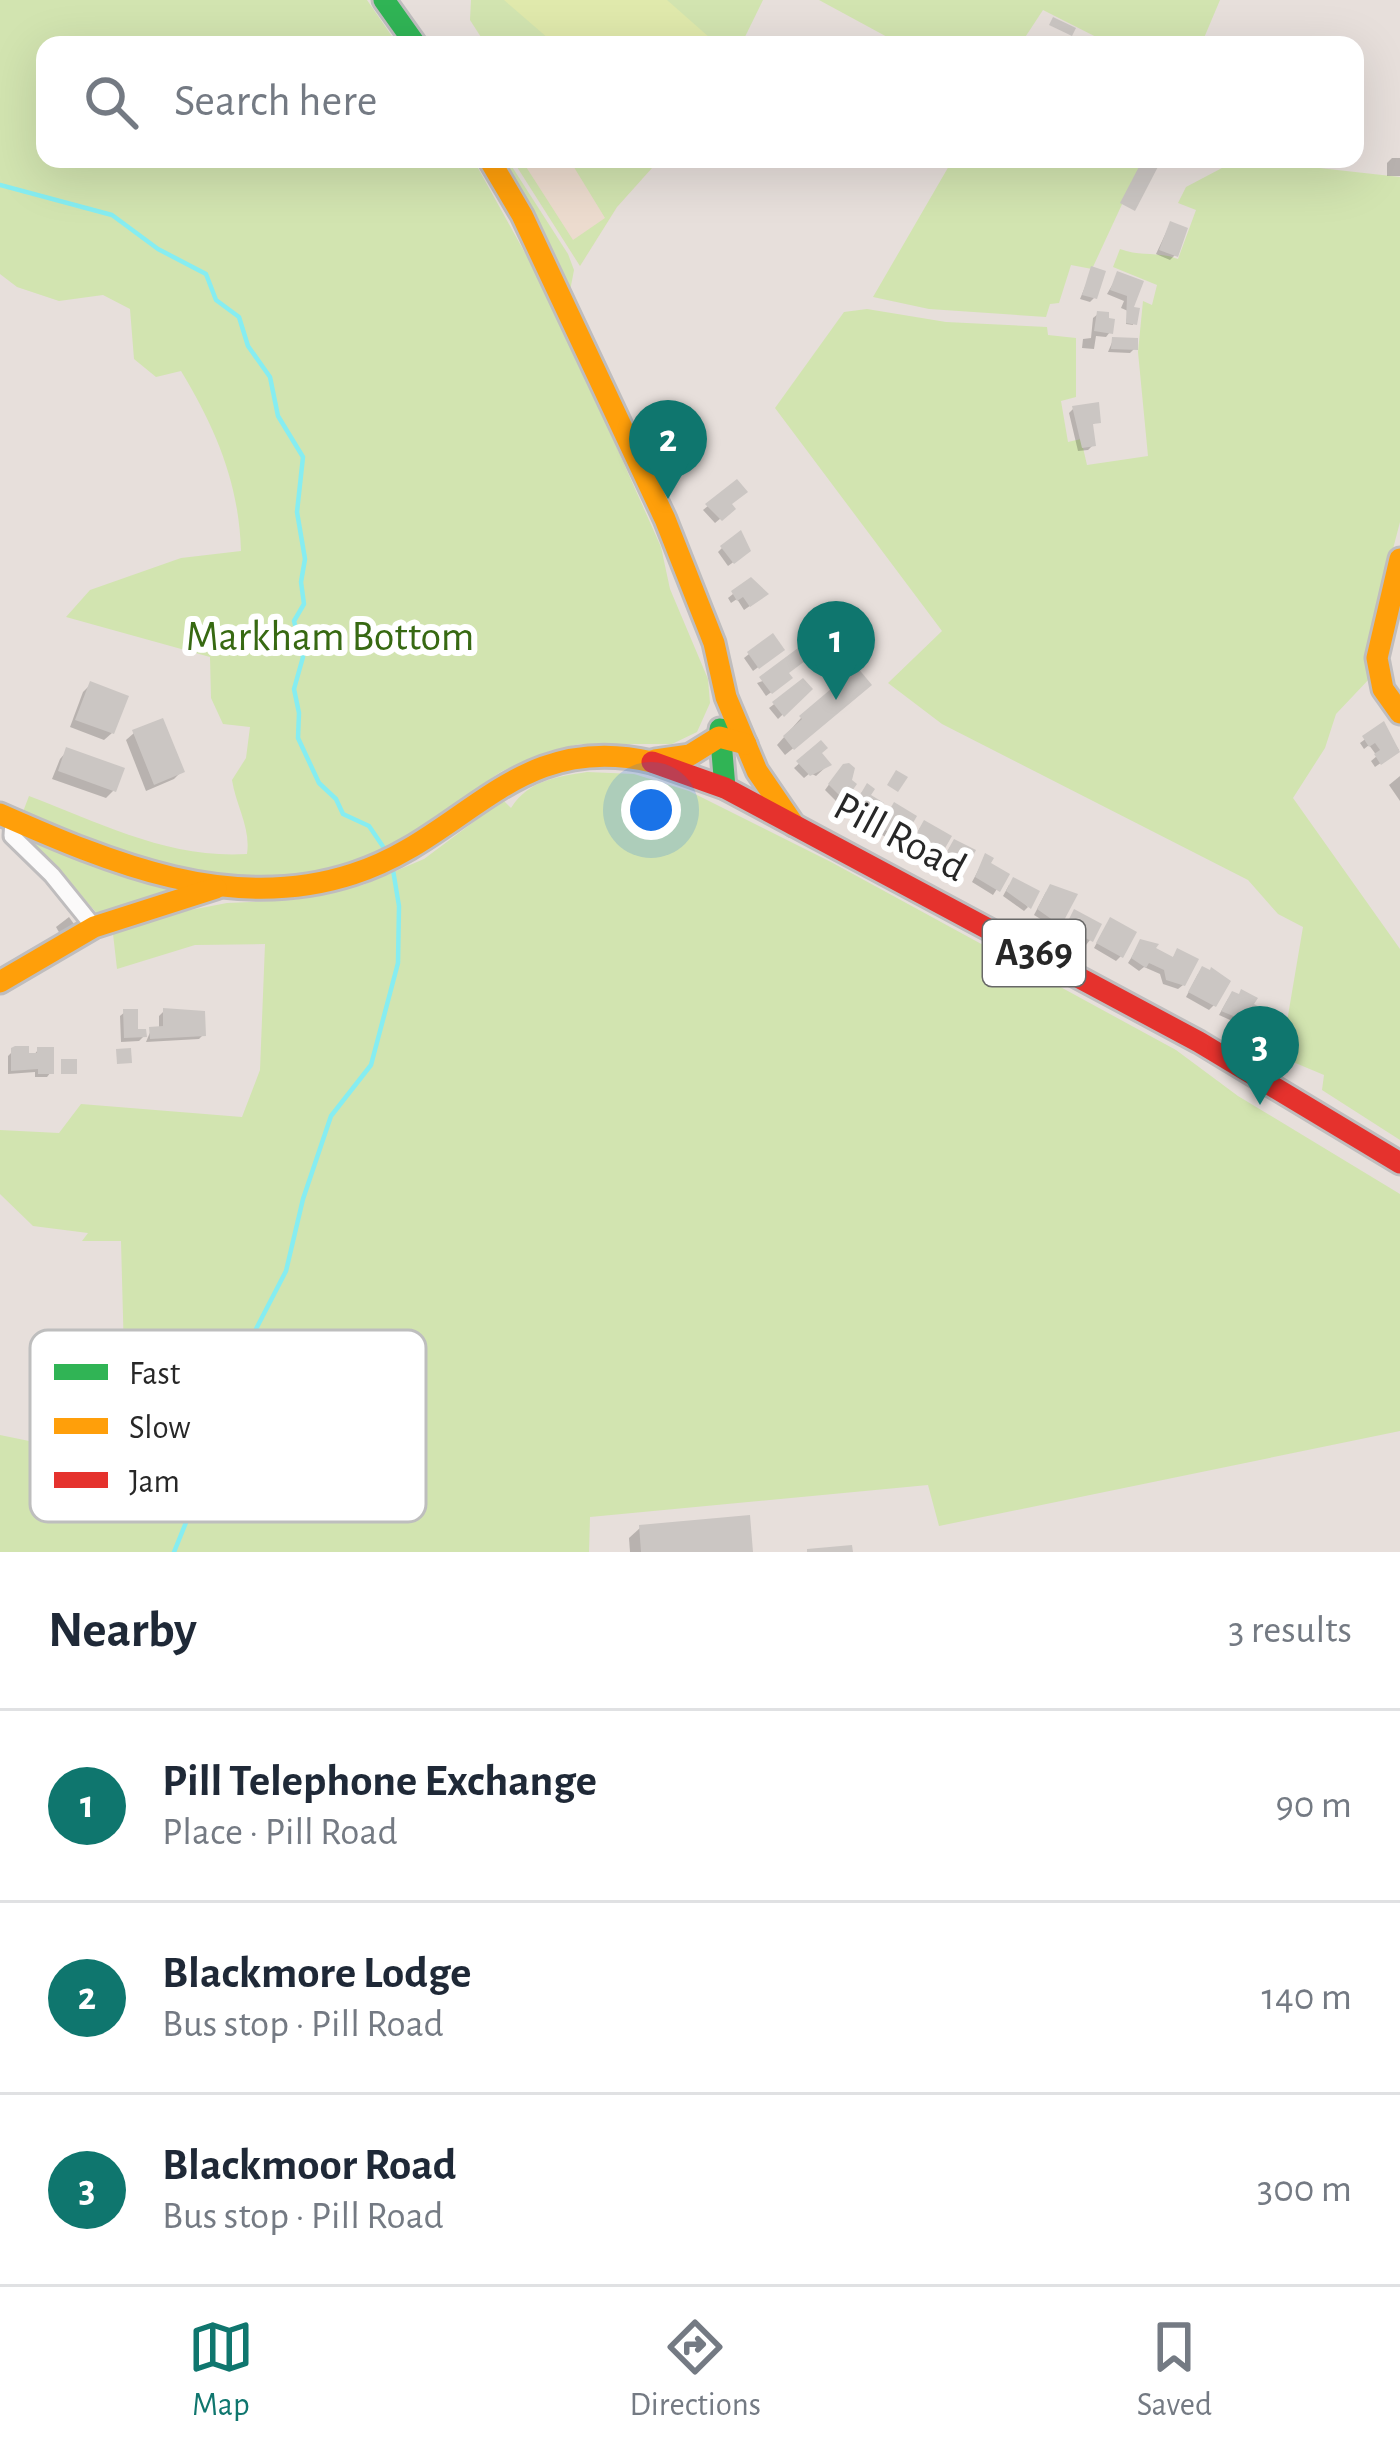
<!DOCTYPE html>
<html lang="en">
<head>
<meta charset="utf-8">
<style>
  body { margin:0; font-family:"Alegreya Sans",sans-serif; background:#f6f6f7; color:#1f2937 }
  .you { position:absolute; left:651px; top:810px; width:42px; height:42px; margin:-30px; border:9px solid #fff; border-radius:50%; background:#1a73e8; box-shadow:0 0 0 18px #1a73e833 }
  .badge { display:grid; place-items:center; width:78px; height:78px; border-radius:50%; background:#0f766e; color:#fff; font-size:39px; font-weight:700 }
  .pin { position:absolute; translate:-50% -99px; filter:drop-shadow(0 3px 6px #0008) }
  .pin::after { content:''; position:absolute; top:63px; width:42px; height:36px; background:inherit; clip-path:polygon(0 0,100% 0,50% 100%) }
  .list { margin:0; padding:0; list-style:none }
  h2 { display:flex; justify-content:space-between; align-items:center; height:156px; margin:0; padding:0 48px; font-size:51px }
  h2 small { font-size:39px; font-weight:400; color:#747a83 }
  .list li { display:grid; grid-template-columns:78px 1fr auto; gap:36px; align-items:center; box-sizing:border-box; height:192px; padding:0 48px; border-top:3px solid #e0e1e3 }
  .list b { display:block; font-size:45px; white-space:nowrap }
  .list p { margin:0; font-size:39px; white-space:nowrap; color:#747a83 }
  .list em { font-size:39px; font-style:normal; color:#747a83 }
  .icon { flex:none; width:66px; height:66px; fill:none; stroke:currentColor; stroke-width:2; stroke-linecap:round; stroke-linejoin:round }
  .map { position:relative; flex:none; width:1400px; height:1552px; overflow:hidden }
  .search { position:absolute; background:#fff; box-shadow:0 12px 48px #0002; left:36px; right:36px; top:36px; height:132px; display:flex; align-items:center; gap:30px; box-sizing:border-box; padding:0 42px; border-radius:24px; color:#747a83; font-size:45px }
  .sheet { height:732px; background:#fff }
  nav { display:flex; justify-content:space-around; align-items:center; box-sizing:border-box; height:168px; border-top:3px solid #e0e1e3; background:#fff; font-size:33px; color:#747a83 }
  nav a { display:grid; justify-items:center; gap:6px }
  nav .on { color:#0f766e }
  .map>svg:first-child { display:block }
  .education { fill:#ecdbce }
  .green { fill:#d2e4b0 }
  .pitch { fill:#e0e9ac }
  .shadow { fill:#0003 }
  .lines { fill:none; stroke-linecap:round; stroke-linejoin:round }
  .stream { stroke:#86edf1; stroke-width:4.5 }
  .building { fill:#cbc6c3 }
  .street-casing { stroke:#bfbdbe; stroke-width:21 }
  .fast-casing { stroke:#bfbdbe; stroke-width:27 }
  .slow-casing { stroke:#bfbdbe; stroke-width:27 }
  .jam-casing { stroke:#bfbdbe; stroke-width:27 }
  .street { stroke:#fbfafa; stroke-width:15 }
  .fast { stroke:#30b455; stroke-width:21 }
  .slow { stroke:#ff9f0a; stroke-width:21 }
  .jam { stroke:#e5322d; stroke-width:21 }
  .labels { text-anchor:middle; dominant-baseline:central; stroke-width:12; stroke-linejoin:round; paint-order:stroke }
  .shield { fill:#fff; stroke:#686868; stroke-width:3 }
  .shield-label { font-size:39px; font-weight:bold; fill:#272727 }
  .park-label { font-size:42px; fill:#376912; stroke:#fff }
  .street-label { font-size:42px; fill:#272727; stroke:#fff }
  .key { fill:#fff; stroke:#bebebe; stroke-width:3 }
  .key-label { font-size:33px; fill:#272727 }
</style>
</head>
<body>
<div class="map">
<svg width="1400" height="1552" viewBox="0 0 1400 1552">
  <rect width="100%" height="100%" fill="#e7dfdb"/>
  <path class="education" d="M512,159H660L617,207L580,266Z"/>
  <g class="green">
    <path d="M0,0H367L398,45H45V159H473L551,300L661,547L670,589L708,679L710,703L697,732L672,744H580L550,751L502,771L408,835L373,854L332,868L290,875L240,878L144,867L21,817L29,796C100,823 169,859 247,854C251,828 236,806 232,780L246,758L250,727L223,724L211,698L210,657L66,617L90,590L181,558L241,551C239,483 216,429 181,371L156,377L134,359L130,309L103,295L59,301L17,287L0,274Z"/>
    <path d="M471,0H763L741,45H486L470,20Z"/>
    <path d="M819,0H1220L1201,45H1112L1043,10L1020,45H902Z"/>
    <path d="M493,159H507L568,254L574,270L570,291Z"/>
    <path d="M512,159H521L573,240L605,218L569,159H660L617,207L580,266Z"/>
    <path d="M953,159H1143L1092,269L1071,265L1059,303L1050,304L1046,317L929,309L873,297Z"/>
    <path d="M1239,159L1400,177V522L1368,645L1371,677L1336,714L1325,748L1293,798L1400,949V1140L1322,1090L1324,1075L1281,1057L1303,927L1278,914L1248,880L942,724L888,683L942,631L775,408L844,312L867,309L946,322L1047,327L1048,335L1076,338V397L1061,401L1068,442L1081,439L1087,465L1148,456L1138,352L1143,301L1152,305L1157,285L1113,267L1120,249C1141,257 1157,251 1178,259L1196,210L1178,203L1186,187Z"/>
    <path d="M587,772L634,774L689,791L831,862L1176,1050L1238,1096L1400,1194V1431L939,1526L928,1485L590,1517L589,1552H0V1435L112,1458L126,1430L121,1241H82L88,1233L33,1226L0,1194V1130L59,1133L81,1104L242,1117L260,1070L265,944L195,945L117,969L112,925L227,903L293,900L363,885L424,859L503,800L511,808C529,780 556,777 587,772Z"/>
    <path d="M29,841L75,859L191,892L102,919L64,876L30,847Z"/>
  </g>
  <path class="pitch" d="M504,0H667L718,45H556Z"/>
  <g class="shadow">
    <path d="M1034,36L1042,40L1040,45H1029Z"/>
    <path d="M1392,158H1400V176H1387V163Z"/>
    <path d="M1170,224L1175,255L1170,260L1156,254Z"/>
    <path d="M1092,270L1094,298L1090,302L1080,299Z"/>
    <path d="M1118,275L1132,306L1133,325L1126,324L1128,311L1121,308L1124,301L1107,294Z"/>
    <path d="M1098,314L1110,332L1106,337L1096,336L1094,349L1082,348L1083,339L1091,338L1093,318Z"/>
    <path d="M1113,340L1135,348L1130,353L1108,352Z"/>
    <path d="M1073,409L1098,421L1090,426L1093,445L1088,450L1078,451L1069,413Z"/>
    <path d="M736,483L729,505L732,509L715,523L703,510Z"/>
    <path d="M722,548L743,555L728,566L718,552Z"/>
    <path d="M733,594L761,598L744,610L737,599L731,603L728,598Z"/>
    <path d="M749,654H776L753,671L744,658Z"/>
    <path d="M786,673L785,682L766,696L757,683Z"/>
    <path d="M803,682L809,689L778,719L769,708Z"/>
    <path d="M90,685L112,733L104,740L70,727L83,692Z"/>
    <path d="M861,692L785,755L777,745L801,718Z"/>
    <path d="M1383,726L1399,750L1375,767L1371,761L1377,756L1369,745L1364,749L1360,743Z"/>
    <path d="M134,733L182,771L174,779L146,791L126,740Z"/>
    <path d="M821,744L818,753L828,765L816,776L810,773L804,778L794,768Z"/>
    <path d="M67,751L114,790L106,798L52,779L60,759Z"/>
    <path d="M838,772L853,784L838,803L825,790Z"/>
    <path d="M1400,776V801L1389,785Z"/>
    <path d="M862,792L880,804L862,825L848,814Z"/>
    <path d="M890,811L901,838L896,843L877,832Z"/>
    <path d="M920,828L938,855L933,860H926L908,850Z"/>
    <path d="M950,847L964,868L960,872L943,861Z"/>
    <path d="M986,856V865L1006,875L993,895L972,882Z"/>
    <path d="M1009,885L1028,907L1024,911L1003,896Z"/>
    <path d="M1046,892L1059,924L1055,928L1034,915Z"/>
    <path d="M69,917L74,924L60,934L56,927Z"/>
    <path d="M1071,917L1090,940L1086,945L1063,932Z"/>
    <path d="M1106,926L1121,956L1116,961L1094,948Z"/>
    <path d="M1141,942L1171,960L1177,952L1183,985L1178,989L1163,984L1160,974L1144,967L1139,971L1128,963Z"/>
    <path d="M1198,974L1214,1005L1209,1010L1186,997Z"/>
    <path d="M1238,997L1252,1023L1248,1028L1219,1015L1228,999Z"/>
    <path d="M164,1011L203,1035L199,1039L146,1042L151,1030L159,1029V1016Z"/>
    <path d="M125,1012L135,1032L144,1036L139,1041L121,1042L120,1016Z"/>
    <path d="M38,1050L51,1072L47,1077H35V1072L8,1074V1056L13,1051L33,1056Z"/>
    <path d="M640,1528L750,1552H630L629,1538Z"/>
  </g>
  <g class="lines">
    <g class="stream">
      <path d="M0,185L112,215L158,249L206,274L216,300L239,317L248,346L270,377L278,416L303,457L297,512L305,559L301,582L304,604L294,621L303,657L294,689L299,713L298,738L319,783L336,799L343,814L369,826L384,848"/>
      <path d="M174,1552L187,1520L188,1500L195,1495H212L218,1488L212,1421L218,1398L236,1395L249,1362L256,1329L286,1271L303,1199L331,1116L371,1065L398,963L399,906L392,864"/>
    </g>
  </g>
  <g class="building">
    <path d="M1053,17L1076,28L1072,36L1049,25Z"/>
    <path d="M1143,159H1162L1135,211L1120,203Z"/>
    <path d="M1170,221L1188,228L1178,257L1159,250Z"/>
    <path d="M1091,266L1106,271L1097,299L1082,295Z"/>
    <path d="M1117,271L1144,281L1134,307L1140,308L1137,325L1126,323L1127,296L1110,290Z"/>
    <path d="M1097,311L1109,312V318L1115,319L1113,334L1094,331Z"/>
    <path d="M1112,337L1138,338V350L1111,349Z"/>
    <path d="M1099,402L1101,423L1093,424L1096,446L1082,448L1072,406Z"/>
    <path d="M737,479L748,492L732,504L736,509L722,521L705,504Z"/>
    <path d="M741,530L751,551L734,564L720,546Z"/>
    <path d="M751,577L769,594L750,607L743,597L737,601L731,591Z"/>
    <path d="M773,633L785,650L759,669L747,652Z"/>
    <path d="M798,648L805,661L789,673L793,678L772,694L759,677Z"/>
    <path d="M857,667L872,685L794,750L783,736L802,719L799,716Z"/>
    <path d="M803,678L813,689L784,717L772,702Z"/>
    <path d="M90,681L129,696L114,734L75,720Z"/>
    <path d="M163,718L185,772L154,785L132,730Z"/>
    <path d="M1384,721L1400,752L1381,765L1374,754L1380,750L1375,743L1369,747L1362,736Z"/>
    <path d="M821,740L828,748L822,753L832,765L810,776L796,761Z"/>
    <path d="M66,747L125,768L116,792L58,771Z"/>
    <path d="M849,763L855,768L852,780L857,784L845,801L828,784L843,764Z"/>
    <path d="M896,770L908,777L898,792L887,785Z"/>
    <path d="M867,783L875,789L871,795L884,803L869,823L850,812Z"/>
    <path d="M894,802L917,816L903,840L880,827Z"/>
    <path d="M924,820L952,836L940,857L935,854L933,857L910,845Z"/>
    <path d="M954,839L976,850L966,869L945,855Z"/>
    <path d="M985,853L994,858L991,863L1010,874L1000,892L975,877Z"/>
    <path d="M1013,877L1040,891L1031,909L1006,891Z"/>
    <path d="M1050,884L1078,894L1061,926L1037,909Z"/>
    <path d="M1074,909L1102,924L1093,942L1065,927Z"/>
    <path d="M1110,917L1137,932L1123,958L1096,943Z"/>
    <path d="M1140,939L1159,944L1156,948L1173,957L1177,948L1199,959L1185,986L1166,980L1164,970L1149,963L1146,968L1131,958Z"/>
    <path d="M1202,966L1210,970L1211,967L1231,981L1216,1007L1188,992Z"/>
    <path d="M1241,989L1258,998L1254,1004L1263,1009L1255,1025L1221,1011L1232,991L1239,994Z"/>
    <path d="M163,1008L205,1011L206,1036L150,1039L149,1027L163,1026Z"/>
    <path d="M123,1009H138V1029H146L147,1037L124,1038Z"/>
    <path d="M15,1046H29V1053H37V1047H54V1074H38V1069L11,1071V1048Z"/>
    <path d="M131,1048L132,1063L117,1064L116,1049Z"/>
    <rect x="61" y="1059" width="16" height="15"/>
    <path d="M750,1515L753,1552H641L639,1525Z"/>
    <path d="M852,1545L853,1552H807V1549Z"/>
  </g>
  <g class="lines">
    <defs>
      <path id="street" d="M13,820L12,836L52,875L94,927"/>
      <g id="fast">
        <path d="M384,0L416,45"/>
        <path d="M720,729L725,788"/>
      </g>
      <g id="slow">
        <path d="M489,159L522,215L665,519L714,643L726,697L757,771L794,825"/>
        <path d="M1400,559L1377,658L1383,689L1400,713"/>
        <path d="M655,760L690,755L719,737L746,744"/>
        <path d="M0,814C111,863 231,914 353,874C466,838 515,730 652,762"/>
        <path d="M0,982L94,927L216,888"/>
      </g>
      <path id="jam" d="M652,762L725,788L1199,1042L1400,1163"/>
    </defs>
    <use href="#street" class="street-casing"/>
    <use href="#fast" class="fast-casing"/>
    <use href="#slow" class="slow-casing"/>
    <use href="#jam" class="jam-casing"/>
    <use href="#street" class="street"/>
    <use href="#fast" class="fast"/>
    <use href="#slow" class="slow"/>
    <use href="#jam" class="jam"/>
  </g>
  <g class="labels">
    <rect class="shield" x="983" y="920" width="102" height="66" rx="9"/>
    <g class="shield-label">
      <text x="1034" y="953">A369</text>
    </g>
    <g class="park-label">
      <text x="330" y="637">Markham Bottom</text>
    </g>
    <g class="street-label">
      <text transform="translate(900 837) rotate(28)">Pill Road</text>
    </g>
  </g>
  <rect x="30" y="1330" width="396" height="192" rx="18" class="key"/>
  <rect x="54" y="1364" width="54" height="16" fill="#30b455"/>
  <rect x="54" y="1418" width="54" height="16" fill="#ff9f0a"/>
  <rect x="54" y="1472" width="54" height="16" fill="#e5322d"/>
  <g class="key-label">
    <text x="129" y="1384">Fast</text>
    <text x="129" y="1438">Slow</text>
    <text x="129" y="1492">Jam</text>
  </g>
</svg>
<div class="you"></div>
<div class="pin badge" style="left:836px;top:700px">1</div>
<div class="pin badge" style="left:668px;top:499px">2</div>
<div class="pin badge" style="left:1260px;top:1105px">3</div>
<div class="search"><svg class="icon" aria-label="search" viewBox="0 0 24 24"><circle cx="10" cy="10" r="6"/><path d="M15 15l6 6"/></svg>Search here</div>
</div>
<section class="sheet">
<h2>Nearby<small>3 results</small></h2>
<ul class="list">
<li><span class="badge">1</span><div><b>Pill Telephone Exchange</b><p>Place · Pill Road</p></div><em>90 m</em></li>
<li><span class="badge">2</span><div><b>Blackmore Lodge</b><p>Bus stop · Pill Road</p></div><em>140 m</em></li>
<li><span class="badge">3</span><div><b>Blackmoor Road</b><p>Bus stop · Pill Road</p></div><em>300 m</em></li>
</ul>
</section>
<nav>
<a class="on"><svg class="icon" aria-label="map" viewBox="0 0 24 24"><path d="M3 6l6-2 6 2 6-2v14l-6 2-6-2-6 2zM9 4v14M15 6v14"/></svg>Map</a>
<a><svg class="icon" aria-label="directions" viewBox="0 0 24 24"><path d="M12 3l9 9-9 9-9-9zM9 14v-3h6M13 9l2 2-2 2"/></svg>Directions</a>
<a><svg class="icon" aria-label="saved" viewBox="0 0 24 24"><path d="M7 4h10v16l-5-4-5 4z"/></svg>Saved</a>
</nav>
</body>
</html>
